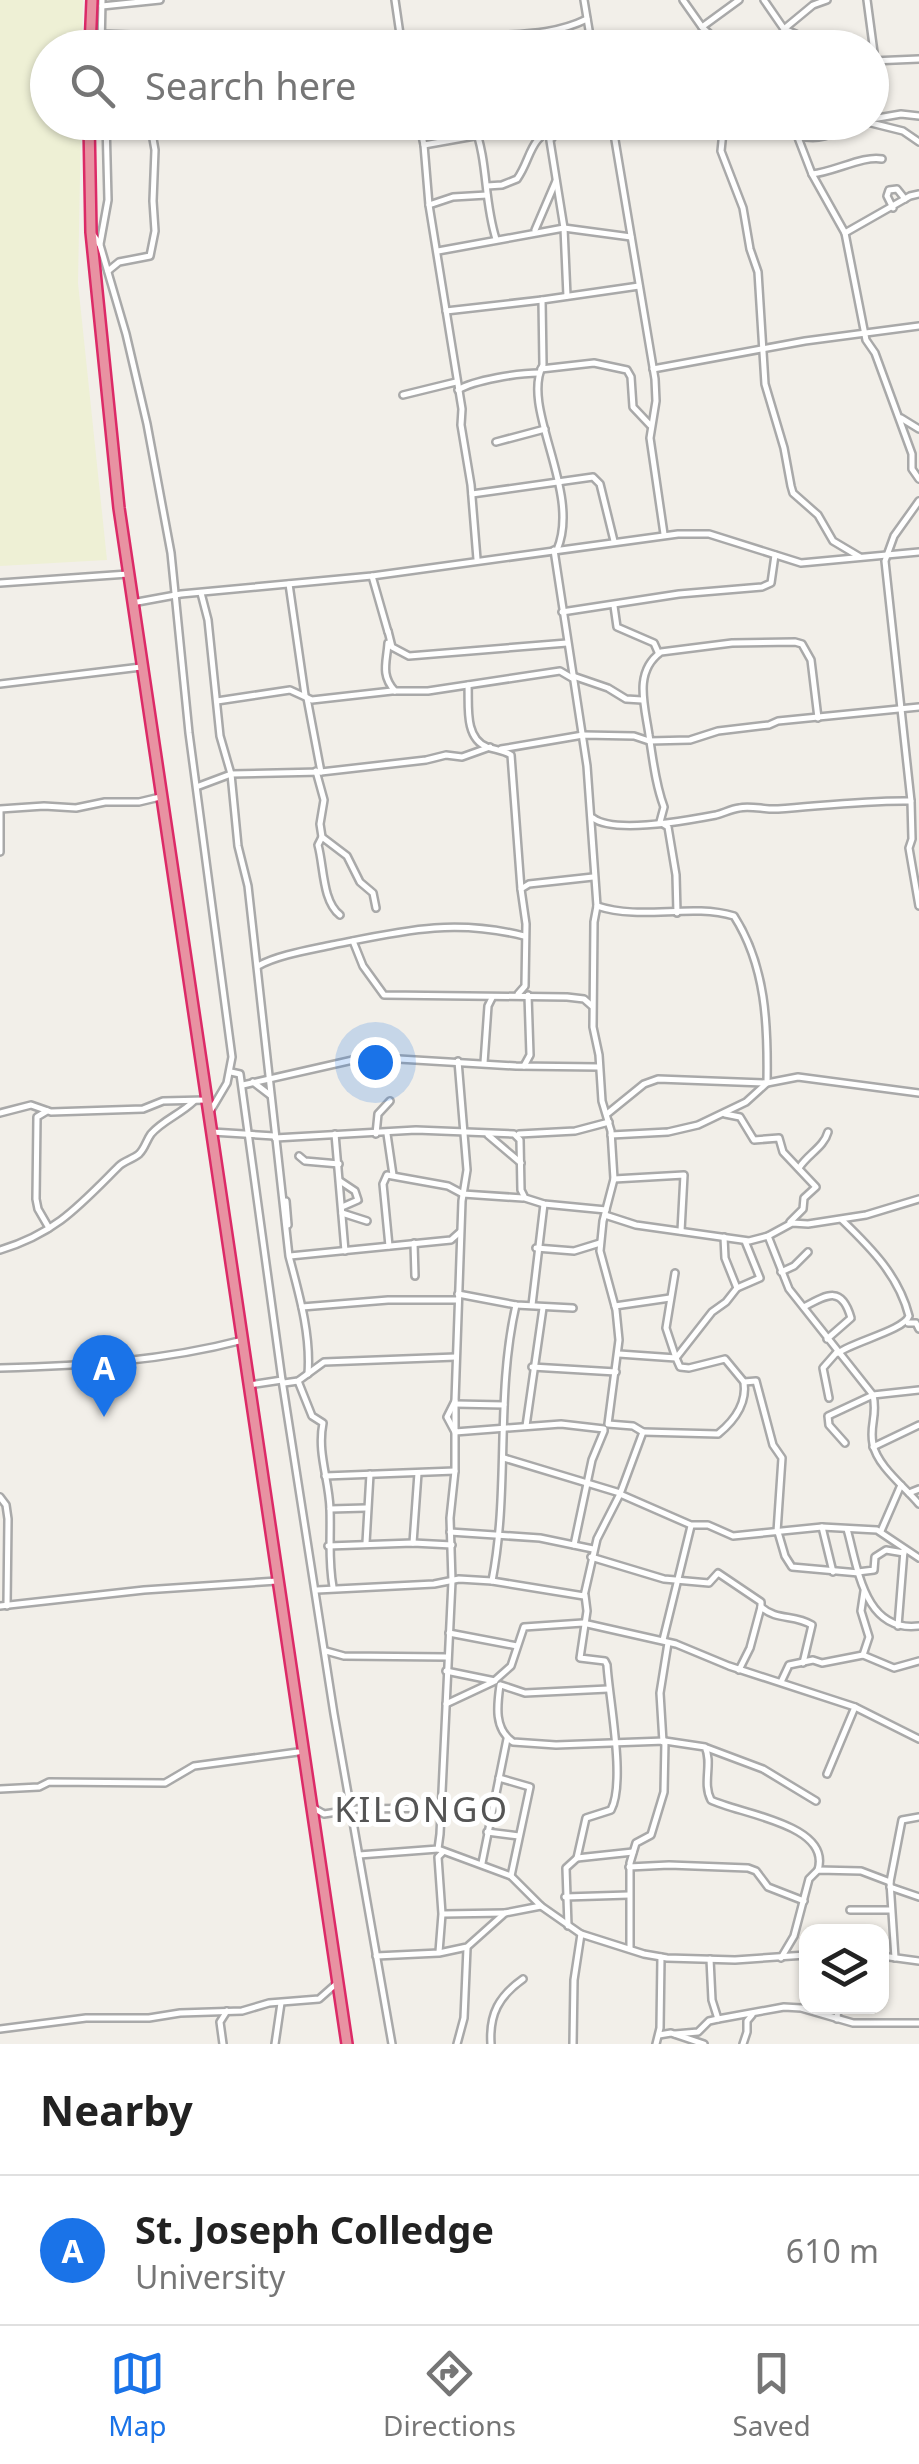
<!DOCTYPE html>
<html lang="en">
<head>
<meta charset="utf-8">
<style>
  body { margin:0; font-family:"Noto Sans",sans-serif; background:#f6f6f6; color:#222 }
  .controls { position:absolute; right:30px; bottom:30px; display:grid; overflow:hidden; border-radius:20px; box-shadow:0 2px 8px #0004 }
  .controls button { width:90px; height:90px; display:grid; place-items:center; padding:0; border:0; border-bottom:2px solid #e0e0e0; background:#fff; color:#222; font:50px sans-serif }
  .you { position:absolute; left:375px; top:1062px; width:35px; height:35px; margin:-25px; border:8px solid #fff; border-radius:50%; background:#1a73e8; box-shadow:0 0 0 15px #1a73e833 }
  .badge { display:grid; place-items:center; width:65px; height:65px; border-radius:50%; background:#1a73e8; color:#fff; font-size:32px; font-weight:700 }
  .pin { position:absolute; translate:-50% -82px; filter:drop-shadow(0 2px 5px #0008) }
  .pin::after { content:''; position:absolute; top:52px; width:35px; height:30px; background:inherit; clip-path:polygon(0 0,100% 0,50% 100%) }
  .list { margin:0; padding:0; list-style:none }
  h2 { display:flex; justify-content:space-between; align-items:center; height:130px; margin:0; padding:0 40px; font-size:42px }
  h2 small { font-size:32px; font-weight:400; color:#767676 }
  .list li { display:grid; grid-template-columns:65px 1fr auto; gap:30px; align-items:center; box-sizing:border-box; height:150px; padding:0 40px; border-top:2px solid #e0e0e0 }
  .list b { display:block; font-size:38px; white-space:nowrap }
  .list p { margin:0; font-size:32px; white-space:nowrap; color:#767676 }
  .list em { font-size:32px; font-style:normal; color:#767676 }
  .icon { flex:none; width:55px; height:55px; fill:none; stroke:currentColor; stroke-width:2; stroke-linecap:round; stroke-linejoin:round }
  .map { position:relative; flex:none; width:919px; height:2044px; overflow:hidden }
  .search { position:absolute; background:#fff; box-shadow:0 2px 8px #0004; left:30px; right:30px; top:30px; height:110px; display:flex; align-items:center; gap:25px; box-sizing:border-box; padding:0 35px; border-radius:55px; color:#767676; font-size:38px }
  .sheet { height:280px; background:#fff }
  nav { display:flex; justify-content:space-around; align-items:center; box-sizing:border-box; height:140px; border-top:2px solid #e0e0e0; background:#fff; font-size:28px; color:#767676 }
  nav a { display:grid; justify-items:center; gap:5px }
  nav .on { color:#1a73e8 }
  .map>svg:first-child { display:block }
  .farmland { fill:#eef0d5 }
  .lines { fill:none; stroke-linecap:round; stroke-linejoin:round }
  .minor-casing { stroke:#a9a9a9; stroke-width:10 }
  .highway-casing { stroke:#dc2a67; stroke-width:14 }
  .minor { stroke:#fff; stroke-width:5 }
  .highway { stroke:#e892a2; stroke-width:9 }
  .labels { text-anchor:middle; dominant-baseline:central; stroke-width:10; stroke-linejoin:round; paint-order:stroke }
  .quarter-label { font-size:35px; letter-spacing:2.5px; fill:#555; stroke:#fff }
</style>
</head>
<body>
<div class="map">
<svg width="919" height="2044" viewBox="0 0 919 2044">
  <rect width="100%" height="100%" fill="#f2efe9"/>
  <path class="farmland" d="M0,0H83L82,47L48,48V122L81,123L78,283L107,560L0,566Z"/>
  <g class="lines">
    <defs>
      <g id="minor">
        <path d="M395,0L402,48"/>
        <path d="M584,0L592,48"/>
        <path d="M683,0L702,27L725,48"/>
        <path d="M764,0L784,29L796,34L810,48"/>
        <path d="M867,0L875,60"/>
        <path d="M102,6L160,0"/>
        <path d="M702,27L739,0"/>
        <path d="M784,29L813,5L827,0"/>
        <path d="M101,34L131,35L132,48"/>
        <path d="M536,34L537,48"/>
        <path d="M101,48L102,0"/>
        <path d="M441,48L461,45"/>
        <path d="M461,48L469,38C510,33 548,38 587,19"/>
        <path d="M872,61L919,59"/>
        <path d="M872,119L901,114L919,116"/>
        <path d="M419,122L424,145L429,205L462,409L461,425L471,485L477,559"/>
        <path d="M473,122C489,163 483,198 496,239"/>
        <path d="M547,122L564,228L567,296"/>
        <path d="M612,122L655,379L656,401L650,438L664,534"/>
        <path d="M724,122L721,151L743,208L750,249L758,272L765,384L784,448L791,486L793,493L818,515L833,541L860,557"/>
        <path d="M792,122L812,174L845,233L866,340L875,353L912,454V469L919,479"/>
        <path d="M867,122L903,131L919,142"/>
        <path d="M799,135C820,143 840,130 859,122"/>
        <path d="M552,138L558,127L566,122"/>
        <path d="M424,145L480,135"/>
        <path d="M812,174C834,172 864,155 882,159"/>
        <path d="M487,186L502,185L517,179C532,158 528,137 558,127"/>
        <path d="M429,205L453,197L487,195"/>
        <path d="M893,208L887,196L889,190L897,189L905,199"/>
        <path d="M535,230L556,181"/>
        <path d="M845,233L910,196L919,194"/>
        <path d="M94,236L100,245L126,334L147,424L171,553L189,733L232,1057L227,1083L211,1110"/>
        <path d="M100,244L108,200L106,122"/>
        <path d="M438,251L564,228L631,237"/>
        <path d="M108,271L119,262L150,256L155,231L153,201L155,150L150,122"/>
        <path d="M446,311L542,300"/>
        <path d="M541,369L594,363L627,370L631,377L633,407L650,425"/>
        <path d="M653,369L805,341L919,326"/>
        <path d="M458,390C474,380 519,373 539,373"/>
        <path d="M403,395L456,382"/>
        <path d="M901,418L919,429"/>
        <path d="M496,442L545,429"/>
        <path d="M472,494L593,477L600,484L614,541"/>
        <path d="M919,501L894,536L885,561L911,801L912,839L909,848L919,906"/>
        <path d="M557,550C582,492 520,408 543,365L542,300L639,286"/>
        <path d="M372,576L388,632"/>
        <path d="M0,583L128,574"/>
        <path d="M289,584L305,695"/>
        <path d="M201,593L208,620L220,736L231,774L238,846L248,886L289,1256C299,1294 311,1334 308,1374"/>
        <path d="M132,603L181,594L372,576L678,534H709L801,563L919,552"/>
        <path d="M614,606L617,627L654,643L658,652"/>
        <path d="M562,612L679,594L762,587L771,583L775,555"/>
        <path d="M388,631L392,647L409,656L567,643"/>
        <path d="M388,643C387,661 380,675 395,691"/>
        <path d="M573,676L608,688L626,699L642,700"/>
        <path d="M0,684L141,667"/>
        <path d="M468,685C469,705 464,738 487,747C496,750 503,750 511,755L521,889"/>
        <path d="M307,698L321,772"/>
        <path d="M217,701L290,690L312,700L392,691H428L560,671L572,678"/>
        <path d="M501,749L583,735L634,736L649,741L690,740L718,731L769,725L778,721L919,707"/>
        <path d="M316,771L324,800L320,824L322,837L347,856L360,882L373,893L376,908"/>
        <path d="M199,786L231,774L321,772L426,760L446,755L462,757L490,747"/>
        <path d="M0,809L44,806L76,808L105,802H139L160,797"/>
        <path d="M593,818C614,834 690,820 716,815C724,813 731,809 739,808C750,805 765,810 778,809C822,806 866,800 911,801"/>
        <path d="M322,837L318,845C324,866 322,901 340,915"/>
        <path d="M0,852V810"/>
        <path d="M597,906C643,921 689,903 734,916C766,966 768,1025 767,1083L746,1102L698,1125L668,1132L611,1135"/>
        <path d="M677,913L676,875L668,827L660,822L664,807C655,783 653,759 649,735C645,706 633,672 661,652L732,643L795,642L802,644L811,660L818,718"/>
        <path d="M353,941L363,966L384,995L567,997L584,999L592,1006"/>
        <path d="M258,966C278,955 309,950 332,945C402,931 453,918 524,936"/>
        <path d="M518,994L525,986L526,924L521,889L529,884L593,877"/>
        <path d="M484,1063L488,1006L492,998"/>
        <path d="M524,1066L530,1055L528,995"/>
        <path d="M231,1072L240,1074L282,1380L334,1714L392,2044"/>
        <path d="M253,1082L270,1095"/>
        <path d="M243,1085L366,1057L516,1066L599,1067"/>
        <path d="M47,1111L37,1117L36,1199L38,1209L49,1228"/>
        <path d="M0,1113L31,1105L51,1112L143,1109L163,1101L206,1100"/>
        <path d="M607,1114L644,1084L658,1079L767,1083L798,1077L919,1093"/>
        <path d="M725,1114L740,1117L754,1140L779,1138L783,1152L816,1187L804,1198L803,1209L790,1222"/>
        <path d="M212,1132L274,1136"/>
        <path d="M335,1134L345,1251"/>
        <path d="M376,1134L378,1114L390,1101"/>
        <path d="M387,1134L393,1175"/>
        <path d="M519,1134L575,1131L609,1122"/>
        <path d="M488,1135L521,1163"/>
        <path d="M275,1138L416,1130L514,1134L520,1140L521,1190L525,1198L544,1204L606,1210"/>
        <path d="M299,1156L305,1161L339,1164"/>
        <path d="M799,1168C808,1154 824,1147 828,1132"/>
        <path d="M614,1179L684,1175L681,1231"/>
        <path d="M340,1181L355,1191L358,1200L342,1207"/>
        <path d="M286,1201L288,1225"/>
        <path d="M342,1213L367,1221"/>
        <path d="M605,1215L636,1225L749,1241L768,1236L792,1223L808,1224L866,1215L919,1199"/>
        <path d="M768,1236L789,1289L873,1395L919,1390"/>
        <path d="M414,1243L415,1276"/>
        <path d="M389,1246L383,1184L387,1175L448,1186L463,1194L523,1198"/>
        <path d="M536,1248L574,1251L600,1243"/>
        <path d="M0,1250C56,1233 79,1206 119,1166C124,1161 133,1159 139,1154C145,1148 146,1141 151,1134C163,1120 181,1114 194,1101"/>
        <path d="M290,1256L451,1240L460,1232"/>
        <path d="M781,1272L794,1266L808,1252"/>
        <path d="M675,1273L666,1328L676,1358"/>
        <path d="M737,1288L760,1278L745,1241"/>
        <path d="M458,1294L516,1305L573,1308"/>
        <path d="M532,1305L544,1204"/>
        <path d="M615,1306L670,1298"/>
        <path d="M302,1307L388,1300H458"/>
        <path d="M804,1307C828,1294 842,1286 851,1318L827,1339"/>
        <path d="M908,1323H916L919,1329"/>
        <path d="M838,1353C855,1341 904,1330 909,1316C899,1276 871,1248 842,1220"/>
        <path d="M619,1354L676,1358L680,1367L689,1368L725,1359L744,1382L756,1381L773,1445L782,1458L777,1532"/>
        <path d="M676,1358L712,1312L726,1302L737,1288L725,1258L724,1237"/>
        <path d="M532,1367L616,1372"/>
        <path d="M0,1368C82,1366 163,1361 243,1340"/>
        <path d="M298,1381L312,1416L323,1423C317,1453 329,1479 330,1509C331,1536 328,1559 333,1587"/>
        <path d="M284,1383L298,1381L324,1362L456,1357"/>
        <path d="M249,1385L282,1380"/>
        <path d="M829,1398L823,1368L837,1352"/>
        <path d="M455,1401V1432L561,1424L604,1429"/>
        <path d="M455,1404L504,1405"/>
        <path d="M526,1426L543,1308"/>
        <path d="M643,1432L718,1434C734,1421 747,1403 744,1382"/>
        <path d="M845,1443L829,1425L828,1416L873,1395C878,1416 869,1425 873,1444C877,1466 905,1487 919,1504"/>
        <path d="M873,1447L919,1425"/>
        <path d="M504,1458L620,1493"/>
        <path d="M325,1476L455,1471"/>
        <path d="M909,1493L919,1489"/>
        <path d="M620,1494L691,1525H708L733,1536L822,1527L877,1530L919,1558"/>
        <path d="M0,1497L6,1505L8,1519L7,1606"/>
        <path d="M330,1509L366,1508"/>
        <path d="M822,1527L833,1572"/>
        <path d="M847,1529C858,1568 864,1633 919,1626"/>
        <path d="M881,1531L901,1485"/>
        <path d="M450,1532L540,1538L593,1549"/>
        <path d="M778,1532L785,1556L792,1567L859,1573"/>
        <path d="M366,1543L370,1474"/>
        <path d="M413,1543L418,1473"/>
        <path d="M574,1545L592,1460L604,1431"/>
        <path d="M328,1546L413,1543L452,1545"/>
        <path d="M591,1557L664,1579L709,1583L718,1573L761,1602V1607L750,1648L739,1670"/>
        <path d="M858,1572L874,1570L875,1557L886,1550L904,1553"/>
        <path d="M492,1581C510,1488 495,1397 516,1305"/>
        <path d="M317,1590L434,1584L459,1579L492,1581L584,1596L597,1539L620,1494L643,1432L633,1426L608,1424L619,1340L616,1310L600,1251L603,1221L614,1179L611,1131L602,1101L599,1055L593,1027L594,922L597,906L587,766L554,550"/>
        <path d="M0,1606L144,1590L277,1581"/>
        <path d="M761,1607C777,1621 794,1614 812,1625L803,1663"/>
        <path d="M898,1626L904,1550"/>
        <path d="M449,1633L517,1646"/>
        <path d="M663,1640L691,1526"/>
        <path d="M326,1651L344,1656L447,1657"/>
        <path d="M863,1655L869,1637L861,1611L864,1591"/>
        <path d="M446,1671L495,1681"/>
        <path d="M781,1682L789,1665L813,1660L822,1663L863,1655L894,1668L919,1661"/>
        <path d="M500,1685C497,1706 494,1729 513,1742L556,1745L665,1741L705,1747C713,1763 702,1783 711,1800C739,1814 832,1824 818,1870"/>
        <path d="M501,1685L525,1693L608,1689"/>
        <path d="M446,1704L493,1682L511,1666L524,1627L583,1623L676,1644L729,1666L855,1707L919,1739"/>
        <path d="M663,1742L660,1693L668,1643"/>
        <path d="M707,1748L763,1769L816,1801"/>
        <path d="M827,1774L855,1707"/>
        <path d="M499,1778L530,1787L511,1876"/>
        <path d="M0,1789L39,1787L49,1782L165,1783L194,1766L298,1752"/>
        <path d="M312,1807L324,1814L357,1809L442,1808"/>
        <path d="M487,1832L519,1836"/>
        <path d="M438,1849L511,1876L541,1906L581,1934L644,1954L667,1958L735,1960L806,1955"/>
        <path d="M359,1855L438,1849L440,1834L452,1581L450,1518L455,1471V1432L447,1417L455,1401L462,1201L467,1170L458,1061"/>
        <path d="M577,1858L633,1852"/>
        <path d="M482,1863L507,1739"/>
        <path d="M629,1867L669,1865L748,1868L756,1871L768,1887L804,1901"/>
        <path d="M890,1887L919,1897"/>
        <path d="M565,1897L629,1895"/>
        <path d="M850,1910H891"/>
        <path d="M443,1914L505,1913"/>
        <path d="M568,1926L566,1868L577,1858L586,1818L611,1810C626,1782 609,1699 607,1665L605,1661L580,1658L587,1611L585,1595"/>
        <path d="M630,1949V1863L636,1843L651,1835L664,1792L665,1741"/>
        <path d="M439,1952L442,1914L438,1857L443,1852"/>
        <path d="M376,1956L439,1953L467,1947L505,1913L541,1906"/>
        <path d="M882,1956L919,1961"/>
        <path d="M781,1958L794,1936L809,1879L818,1870L861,1871L890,1882"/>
        <path d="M895,1958L890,1882L902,1820L919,1817"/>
        <path d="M710,1959L712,2000L718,2019"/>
        <path d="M837,2019L838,2006"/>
        <path d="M0,2029L86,2018H149L180,2013L242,2011L269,2003L319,1999L336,1984"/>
        <path d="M675,2034L698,2032L709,2021L718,2019L784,2007L801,2008L853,2023H919"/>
        <path d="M659,2035L671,2033L704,2044"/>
        <path d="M223,2044L220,2022L227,2011"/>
        <path d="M275,2044L281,2003"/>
        <path d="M457,2044L464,2018L467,1948"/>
        <path d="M491,2044C489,2014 499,1996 523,1979"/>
        <path d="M573,2044L574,1980L581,1934"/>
        <path d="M656,2044L660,2028L661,1957"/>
        <path d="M743,2044L747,2032V2021L752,2015"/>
      </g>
      <g id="highway">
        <path d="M90,48L92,0"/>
        <path d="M89,122L91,232L119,508L347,2044"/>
      </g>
    </defs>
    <use href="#minor" class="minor-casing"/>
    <use href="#highway" class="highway-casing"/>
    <use href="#minor" class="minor"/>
    <use href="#highway" class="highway"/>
  </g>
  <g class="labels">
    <g class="quarter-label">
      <text x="422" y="1808">KILONGO</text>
    </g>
  </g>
</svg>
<div class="controls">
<button><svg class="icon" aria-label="layers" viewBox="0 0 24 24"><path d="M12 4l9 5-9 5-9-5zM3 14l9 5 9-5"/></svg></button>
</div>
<div class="you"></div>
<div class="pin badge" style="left:104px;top:1417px">A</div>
<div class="search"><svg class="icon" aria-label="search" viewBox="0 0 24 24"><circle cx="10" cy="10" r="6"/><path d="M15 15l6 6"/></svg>Search here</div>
</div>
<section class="sheet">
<h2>Nearby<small></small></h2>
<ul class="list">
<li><span class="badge">A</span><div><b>St. Joseph Colledge</b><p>University</p></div><em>610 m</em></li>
</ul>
</section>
<nav>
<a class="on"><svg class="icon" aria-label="map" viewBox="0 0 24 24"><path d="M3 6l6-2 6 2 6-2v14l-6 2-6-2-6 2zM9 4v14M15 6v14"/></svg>Map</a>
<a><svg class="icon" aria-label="directions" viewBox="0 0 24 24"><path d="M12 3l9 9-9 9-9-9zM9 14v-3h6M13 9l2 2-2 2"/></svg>Directions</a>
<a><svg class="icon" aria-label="saved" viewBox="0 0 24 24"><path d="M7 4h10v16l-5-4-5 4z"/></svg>Saved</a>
</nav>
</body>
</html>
